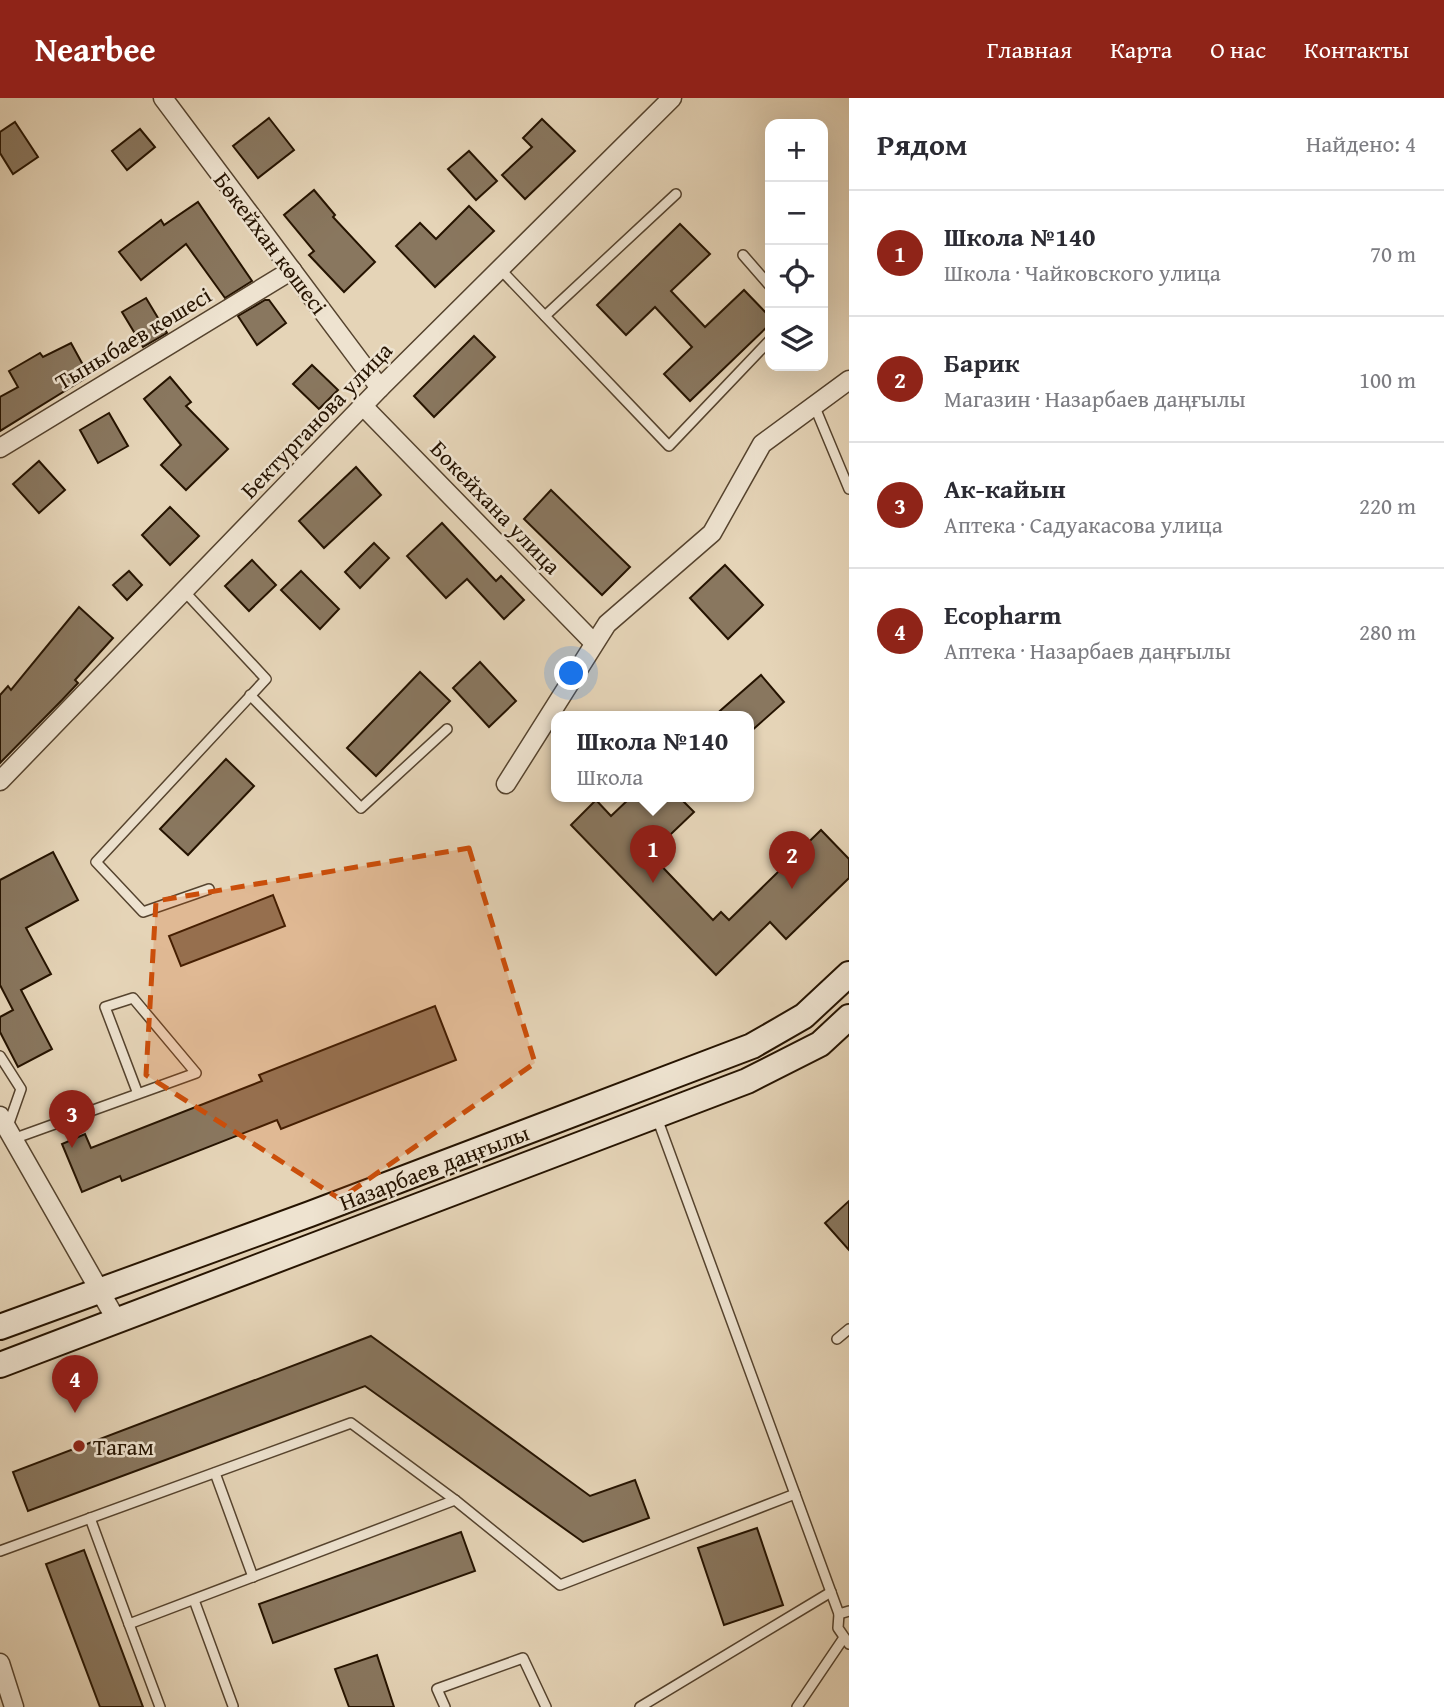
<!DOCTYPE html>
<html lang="ru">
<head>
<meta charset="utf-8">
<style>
  body { margin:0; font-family:"Gentium Book Plus",serif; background:#f7f7f7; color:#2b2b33 }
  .controls { position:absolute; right:21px; top:21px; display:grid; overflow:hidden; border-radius:14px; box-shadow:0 7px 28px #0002 }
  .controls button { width:63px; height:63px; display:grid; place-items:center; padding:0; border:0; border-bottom:2px solid #e1e1e2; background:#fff; color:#2b2b33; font:35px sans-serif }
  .you { position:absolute; left:572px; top:576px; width:24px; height:24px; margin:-18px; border:5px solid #fff; border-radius:50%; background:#1a73e8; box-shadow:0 0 0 10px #1a73e833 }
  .badge { display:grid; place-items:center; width:46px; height:46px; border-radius:50%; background:#8f2418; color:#fff; font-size:23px; font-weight:700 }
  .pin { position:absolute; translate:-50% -58px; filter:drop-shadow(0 2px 4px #0008) }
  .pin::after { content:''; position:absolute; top:37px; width:24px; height:21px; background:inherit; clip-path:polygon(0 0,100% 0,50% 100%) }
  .popup { position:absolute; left:551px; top:613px; width:203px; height:91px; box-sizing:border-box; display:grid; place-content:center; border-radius:14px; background:#fff; filter:drop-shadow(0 2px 5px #0005); font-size:23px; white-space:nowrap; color:#7c7c81 }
  .popup b { font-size:26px; color:#2b2b33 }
  .popup::after { content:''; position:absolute; left:50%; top:100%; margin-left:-14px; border:14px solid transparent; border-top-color:#fff }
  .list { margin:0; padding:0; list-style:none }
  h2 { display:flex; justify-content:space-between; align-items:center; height:91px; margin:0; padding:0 28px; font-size:30px }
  h2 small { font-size:23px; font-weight:400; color:#7c7c81 }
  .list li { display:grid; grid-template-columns:46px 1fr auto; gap:21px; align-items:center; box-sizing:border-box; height:126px; padding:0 28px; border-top:2px solid #e1e1e2 }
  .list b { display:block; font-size:26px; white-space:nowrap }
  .list p { margin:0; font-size:23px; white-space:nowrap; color:#7c7c81 }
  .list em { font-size:23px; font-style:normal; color:#7c7c81 }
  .icon { flex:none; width:38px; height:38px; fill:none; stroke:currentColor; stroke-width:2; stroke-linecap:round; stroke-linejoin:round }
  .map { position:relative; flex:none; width:849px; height:1609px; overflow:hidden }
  header { display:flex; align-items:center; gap:42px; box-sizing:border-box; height:98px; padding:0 35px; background:#8f2418; color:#fff }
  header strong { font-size:33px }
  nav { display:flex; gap:38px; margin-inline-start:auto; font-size:24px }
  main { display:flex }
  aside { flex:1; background:#fff }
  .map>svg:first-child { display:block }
  .building { fill:#89775f; stroke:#251300; stroke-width:2 }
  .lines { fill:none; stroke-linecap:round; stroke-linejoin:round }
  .lane-casing { stroke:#55432e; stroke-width:12 }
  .street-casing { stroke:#55432e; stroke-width:21 }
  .secondary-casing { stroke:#251300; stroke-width:28 }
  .lane { stroke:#eee3d0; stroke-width:9 }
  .street { stroke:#eee3d0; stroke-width:18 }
  .secondary { stroke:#eee3d0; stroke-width:24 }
  .marked { fill:#cb4e0a; fill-opacity:0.2; stroke:#cb4e0a; stroke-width:5; stroke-dasharray:14 9; stroke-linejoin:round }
  .poi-dot { fill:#8f2418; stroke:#eee3d0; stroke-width:2.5 }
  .labels { text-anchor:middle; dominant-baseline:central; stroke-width:5; stroke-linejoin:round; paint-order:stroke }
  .street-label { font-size:23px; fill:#251300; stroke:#eee3d0 }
  .poi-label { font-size:23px; fill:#251300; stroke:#eee3d0; text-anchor:start }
</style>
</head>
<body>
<header>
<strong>Nearbee</strong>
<nav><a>Главная</a><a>Карта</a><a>О нас</a><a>Контакты</a></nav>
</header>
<main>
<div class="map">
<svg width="849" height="1609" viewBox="0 0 849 1609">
  <rect width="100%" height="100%" fill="#e5d4b7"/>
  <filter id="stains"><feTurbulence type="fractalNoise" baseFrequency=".00286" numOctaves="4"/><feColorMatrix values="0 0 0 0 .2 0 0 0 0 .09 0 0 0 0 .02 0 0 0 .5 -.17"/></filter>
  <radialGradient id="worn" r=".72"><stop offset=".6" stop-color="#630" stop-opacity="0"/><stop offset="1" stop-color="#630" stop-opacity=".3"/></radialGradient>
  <g class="building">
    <path d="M269,20L294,52L258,80L233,48Z"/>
    <path d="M542,21L575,53L525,101L502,77L532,49L523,40Z"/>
    <path d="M15,24L38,59L13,76L0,55V34Z"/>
    <path d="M140,31L155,49L127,72L112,53Z"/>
    <path d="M469,53L497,83L476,102L448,71Z"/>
    <path d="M314,92L335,117L333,119L375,164L344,194L309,157L314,153L284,117Z"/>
    <path d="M198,104L252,183L225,200L186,146L141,182L119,154L161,122L164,127Z"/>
    <path d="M469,108L494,133L435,189L396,148L420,125L436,141Z"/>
    <path d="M680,126L710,156L671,193L705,229L744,192L770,219V226L690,303L664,276L692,249L655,209L626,237L597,207Z"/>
    <path d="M146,200L167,235L143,249L122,214Z"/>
    <path d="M265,202H269L286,225L257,247L238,218Z"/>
    <path d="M474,238L495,259L434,319L414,298Z"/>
    <path d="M71,245L89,278L0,333V299L18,289L9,273L40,255L43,259Z"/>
    <path d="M312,267L338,292L319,311L293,286Z"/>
    <path d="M170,279L191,304L186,308L228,351L186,392L161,367L181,347L144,301Z"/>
    <path d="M109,315L128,348L98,365L80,332Z"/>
    <path d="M39,363L65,392L39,415L13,386Z"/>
    <path d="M356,369L381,397L324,450L299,423Z"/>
    <path d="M551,392L630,469L602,497L524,421Z"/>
    <path d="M170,409L199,438L170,467L142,437Z"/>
    <path d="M442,425L496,483L501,478L524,502L504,521L467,481L446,500L407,458Z"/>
    <path d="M374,445L389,460L360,490L345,474Z"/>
    <path d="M252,462L276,487L249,513L225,488Z"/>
    <path d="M725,467L763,507L728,541L690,500Z"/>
    <path d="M129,473L142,487L127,502L113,487Z"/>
    <path d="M301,473L339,511L320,531L281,492Z"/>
    <path d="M79,509L113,540L75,582L78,585L62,602L0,665V597L8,588L11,592Z"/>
    <path d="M480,564L516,603L489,629L453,590Z"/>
    <path d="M420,574L450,603L376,678L347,650Z"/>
    <path d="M761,577L784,604L749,635V619H713Z"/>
    <path d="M226,661L254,688L188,757L160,731Z"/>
    <path d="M631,699H679L694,714L650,756L713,822L721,814L729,822L821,732L849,761V780L786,841L770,824L716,877L571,727L596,702L611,718Z"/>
    <path d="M53,754L78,802L26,830L51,876L21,892L52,951L18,969L0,934V919L13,912L0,887V782Z"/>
    <path d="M273,797L285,828L181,868L169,838Z"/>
    <path d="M435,908L456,962L281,1031L277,1022L122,1083L120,1078L82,1094L62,1046L85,1036L91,1050L262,983L259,977Z"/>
    <path d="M849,1103V1152L825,1125Z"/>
    <path d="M371,1238L590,1398L635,1382L649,1420L583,1444L365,1288L28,1413L13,1374Z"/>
    <path d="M757,1430L783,1507L724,1527L698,1450Z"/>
    <path d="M461,1434L475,1473L273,1545L259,1506Z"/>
    <path d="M84,1452L143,1609H100L46,1466Z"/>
    <path d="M377,1557L394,1609H349L335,1571Z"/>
  </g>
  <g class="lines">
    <defs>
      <g id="lane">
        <path d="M743,157L770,188"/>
        <path d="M500,171L669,348L770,242"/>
        <path d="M545,218L676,96"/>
        <path d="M814,307L849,391"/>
        <path d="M184,493L266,581L96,764L143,814L209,791"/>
        <path d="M250,597L361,710L447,631"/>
        <path d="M0,958L21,991L8,1028"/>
        <path d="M657,1020L839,1516L849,1513"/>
        <path d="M13,1041L196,975L133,900L105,909L138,996"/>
        <path d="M837,1241L849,1231"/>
        <path d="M215,1375L253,1479"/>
        <path d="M90,1420L129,1526L455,1402"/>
        <path d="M0,1453L351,1325L455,1402L560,1487L795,1396"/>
        <path d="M194,1502L233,1608"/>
        <path d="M839,1516L838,1530L849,1546"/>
        <path d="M129,1526L160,1609"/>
        <path d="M445,1609L437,1591L523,1560L546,1609"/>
        <path d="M640,1609L831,1494"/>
        <path d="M797,1609L843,1541"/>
      </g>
      <g id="street">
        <path d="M163,0L380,290"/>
        <path d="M363,308L594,545"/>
        <path d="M0,350L292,172"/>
        <path d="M0,683L380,290L672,0"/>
        <path d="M506,686L607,526L712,435L762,346L849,282"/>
        <path d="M0,1018L117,1223"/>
        <path d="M0,1565L14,1609"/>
      </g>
      <g id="secondary">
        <path d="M0,1229L310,1116L752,948L804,918L849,876"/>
        <path d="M0,1267L747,983L820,946L849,919"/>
      </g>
    </defs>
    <use href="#lane" class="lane-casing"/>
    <use href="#street" class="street-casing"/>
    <use href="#secondary" class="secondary-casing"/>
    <use href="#lane" class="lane"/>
    <use href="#street" class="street"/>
    <use href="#secondary" class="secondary"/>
  </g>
  <path class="marked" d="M469,750L535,965L340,1101L146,977L156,803Z"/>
  <circle class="poi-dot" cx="79" cy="1348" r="7"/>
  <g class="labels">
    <g class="street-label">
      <text transform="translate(271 145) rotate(53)">Бөкейхан көшесі</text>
      <text transform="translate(133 240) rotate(-31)">Тыныбаев көшесі</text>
      <text transform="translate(316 322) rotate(-46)">Бектурганова улица</text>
      <text transform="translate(496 409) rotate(46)">Бокейхана улица</text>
      <text transform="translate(434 1069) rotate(-21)">Назарбаев даңғылы</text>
    </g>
    <g class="poi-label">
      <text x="93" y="1348">Тагам</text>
    </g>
  </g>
  <rect width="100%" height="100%" filter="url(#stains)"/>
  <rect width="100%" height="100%" fill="url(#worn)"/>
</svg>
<div class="controls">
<button>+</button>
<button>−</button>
<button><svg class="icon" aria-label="locate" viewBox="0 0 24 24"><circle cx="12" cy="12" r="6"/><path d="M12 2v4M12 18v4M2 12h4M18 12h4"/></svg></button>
<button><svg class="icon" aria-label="layers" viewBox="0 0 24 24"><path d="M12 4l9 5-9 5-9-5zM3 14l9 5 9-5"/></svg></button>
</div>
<div class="you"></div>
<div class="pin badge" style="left:653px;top:785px">1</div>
<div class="popup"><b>Школа №140</b>Школа</div>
<div class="pin badge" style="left:792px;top:791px">2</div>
<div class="pin badge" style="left:72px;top:1050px">3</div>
<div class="pin badge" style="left:75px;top:1315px">4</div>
</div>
<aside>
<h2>Рядом<small>Найдено: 4</small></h2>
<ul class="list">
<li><span class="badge">1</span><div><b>Школа №140</b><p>Школа · Чайковского улица</p></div><em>70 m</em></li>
<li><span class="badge">2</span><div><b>Барик</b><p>Магазин · Назарбаев даңғылы</p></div><em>100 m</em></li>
<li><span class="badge">3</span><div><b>Ак-кайын</b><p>Аптека · Садуакасова улица</p></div><em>220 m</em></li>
<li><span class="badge">4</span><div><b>Ecopharm</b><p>Аптека · Назарбаев даңғылы</p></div><em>280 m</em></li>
</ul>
</aside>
</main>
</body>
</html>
